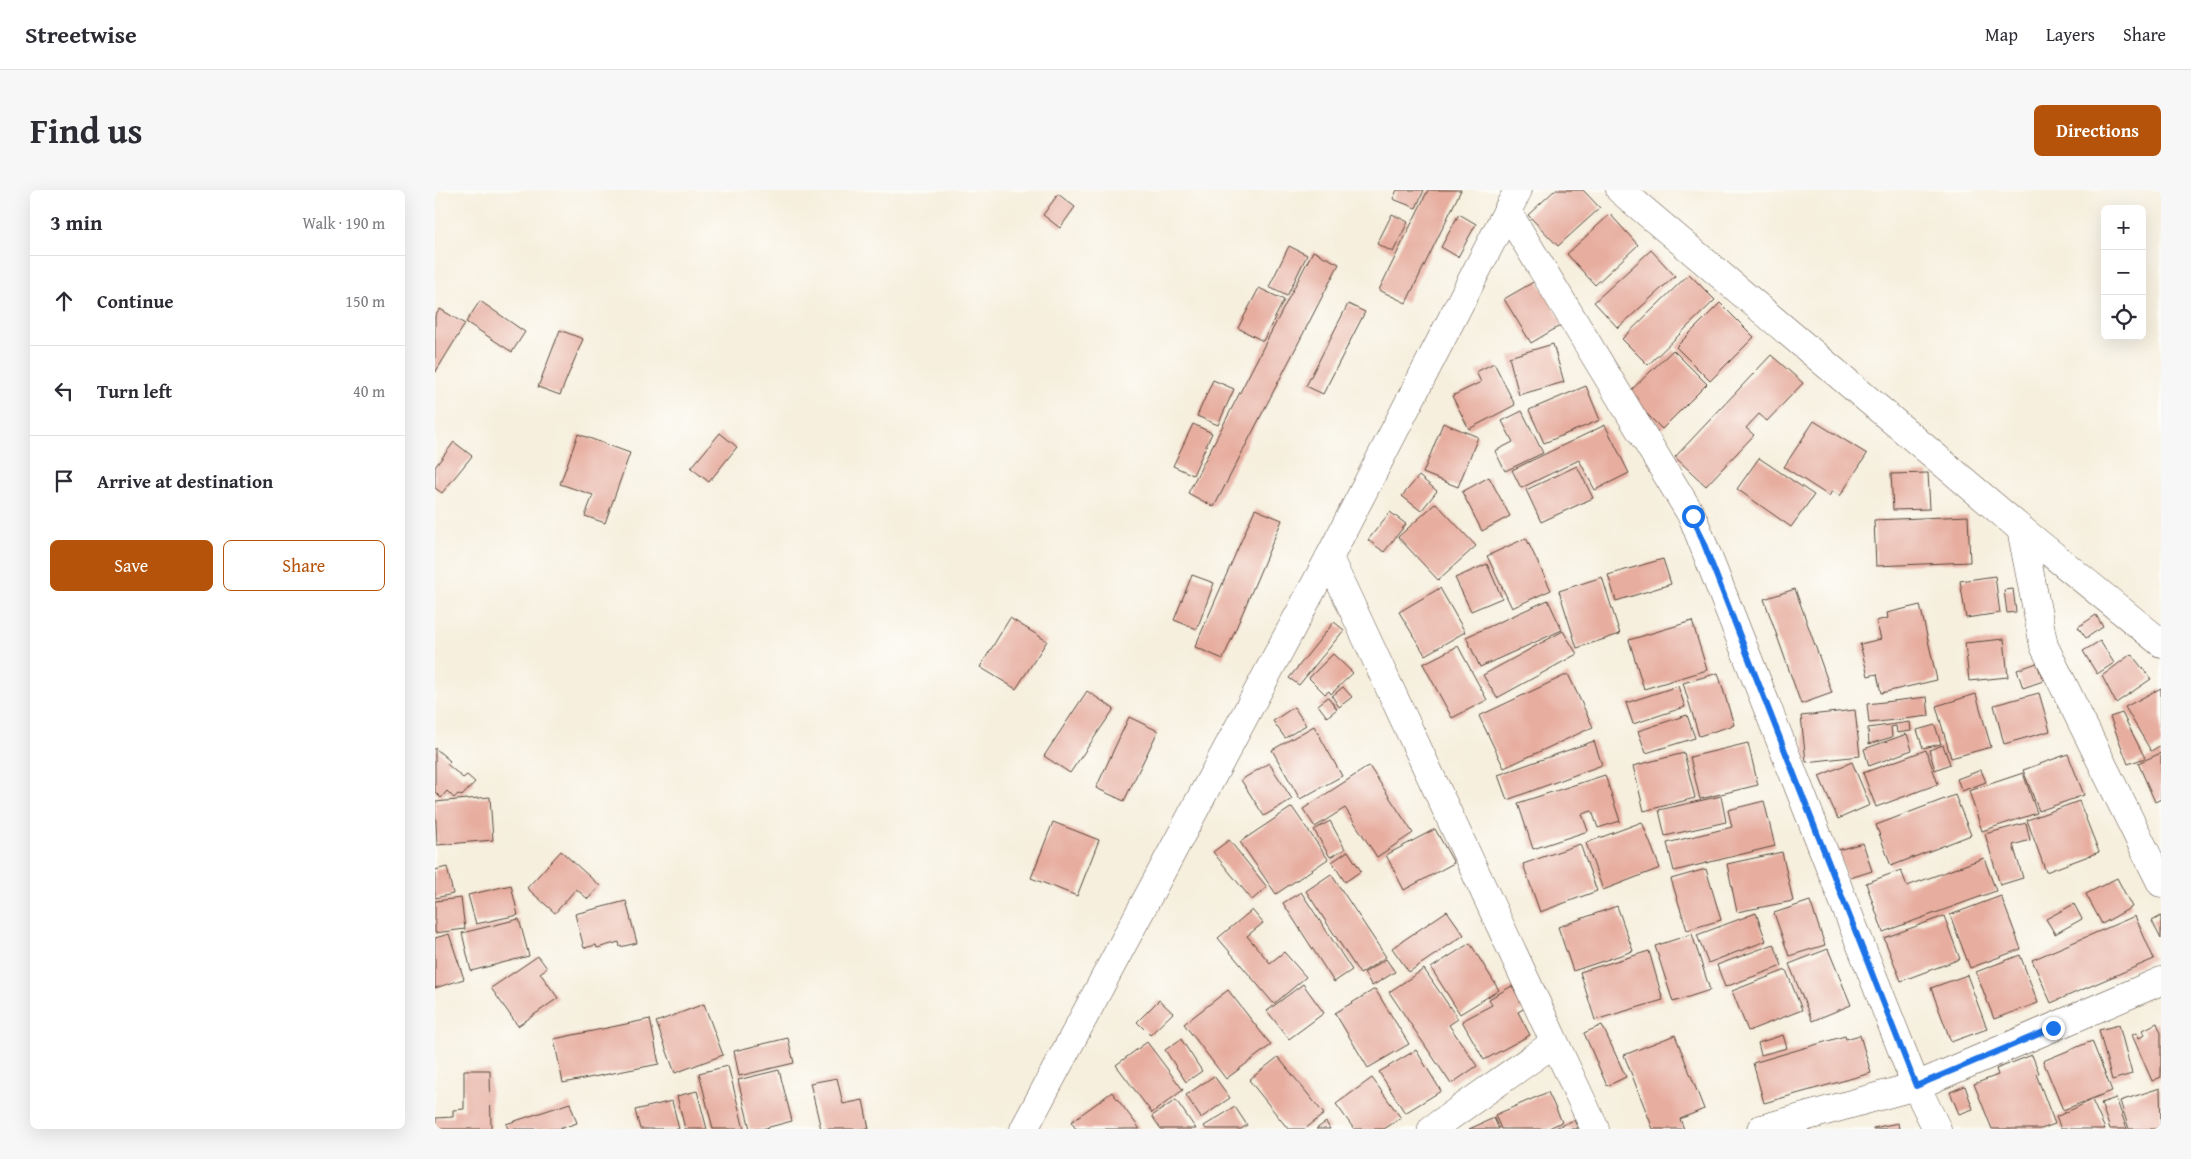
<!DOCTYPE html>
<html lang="en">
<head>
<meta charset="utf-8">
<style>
  body { margin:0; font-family:"Gentium Book Plus",serif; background:#f7f7f7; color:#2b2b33 }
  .controls { position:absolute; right:15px; top:15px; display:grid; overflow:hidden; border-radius:8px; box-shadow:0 5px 20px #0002 }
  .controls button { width:45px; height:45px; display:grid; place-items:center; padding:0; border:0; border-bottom:1px solid #e1e1e2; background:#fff; color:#2b2b33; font:25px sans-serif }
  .stop { position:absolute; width:15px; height:15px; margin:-11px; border:4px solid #1a73e8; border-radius:50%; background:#fff }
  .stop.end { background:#1a73e8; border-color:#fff; box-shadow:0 1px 5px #0008 }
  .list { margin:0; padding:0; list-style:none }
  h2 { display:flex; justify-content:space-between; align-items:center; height:65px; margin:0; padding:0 20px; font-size:21px }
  h2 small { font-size:16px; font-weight:400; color:#7c7c81 }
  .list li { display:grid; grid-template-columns:32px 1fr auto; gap:15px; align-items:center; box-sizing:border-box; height:90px; padding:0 20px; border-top:1px solid #e1e1e2 }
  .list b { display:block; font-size:19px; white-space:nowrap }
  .list em { font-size:16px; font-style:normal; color:#7c7c81 }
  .actions { display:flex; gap:10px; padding:15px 20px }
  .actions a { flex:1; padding:11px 0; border:1px solid #b45309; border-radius:8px; text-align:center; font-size:18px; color:#b45309 }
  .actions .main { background:#b45309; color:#fff }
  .icon { flex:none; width:28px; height:28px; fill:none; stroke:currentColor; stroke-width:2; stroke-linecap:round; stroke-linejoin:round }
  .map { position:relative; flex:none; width:1726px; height:939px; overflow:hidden; border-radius:8px }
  header { display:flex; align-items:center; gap:30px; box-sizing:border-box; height:70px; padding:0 25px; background:#fff; border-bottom:1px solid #e1e1e2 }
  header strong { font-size:24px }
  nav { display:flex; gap:28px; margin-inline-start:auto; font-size:18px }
  .intro { display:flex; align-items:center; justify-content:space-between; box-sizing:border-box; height:120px; padding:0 30px }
  h1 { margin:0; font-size:35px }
  .button { padding:12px 22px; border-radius:8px; background:#b45309; color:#fff; font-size:18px; font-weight:700 }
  main { display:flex; gap:30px; padding:0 30px }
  aside { flex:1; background:#fff; border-radius:8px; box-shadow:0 5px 20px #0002 }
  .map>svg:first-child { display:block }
  .building { fill:#e7aea0 }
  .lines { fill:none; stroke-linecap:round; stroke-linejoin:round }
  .minor-casing { stroke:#57483b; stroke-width:29 }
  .minor { stroke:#fff; stroke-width:28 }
  .route { stroke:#1a73e8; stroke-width:6 }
</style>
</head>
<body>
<header>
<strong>Streetwise</strong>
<nav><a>Map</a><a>Layers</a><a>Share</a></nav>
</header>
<div class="intro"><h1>Find us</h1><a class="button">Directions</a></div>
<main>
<aside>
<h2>3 min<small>Walk · 190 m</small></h2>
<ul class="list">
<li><svg class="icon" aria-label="ahead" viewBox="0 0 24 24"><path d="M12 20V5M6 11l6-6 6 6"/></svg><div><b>Continue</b></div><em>150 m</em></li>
<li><svg class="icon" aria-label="left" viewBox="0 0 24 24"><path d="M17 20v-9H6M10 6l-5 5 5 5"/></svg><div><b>Turn left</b></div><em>40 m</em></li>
<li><svg class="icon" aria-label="arrive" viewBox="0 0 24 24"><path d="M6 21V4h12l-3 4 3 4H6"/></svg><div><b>Arrive at destination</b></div></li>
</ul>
<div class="actions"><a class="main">Save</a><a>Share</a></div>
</aside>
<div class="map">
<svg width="1726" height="939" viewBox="0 0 1726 939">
  <rect width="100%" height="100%" fill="#fdfcf7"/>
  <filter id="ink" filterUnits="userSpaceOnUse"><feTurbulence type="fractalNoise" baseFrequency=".02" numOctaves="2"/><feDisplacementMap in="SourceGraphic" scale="10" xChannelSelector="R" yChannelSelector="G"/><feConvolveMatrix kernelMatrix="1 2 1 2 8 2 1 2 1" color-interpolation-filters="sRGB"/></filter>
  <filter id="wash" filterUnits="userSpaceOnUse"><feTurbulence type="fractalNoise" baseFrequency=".0096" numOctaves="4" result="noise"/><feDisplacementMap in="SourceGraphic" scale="20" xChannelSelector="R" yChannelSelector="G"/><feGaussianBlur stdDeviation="1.12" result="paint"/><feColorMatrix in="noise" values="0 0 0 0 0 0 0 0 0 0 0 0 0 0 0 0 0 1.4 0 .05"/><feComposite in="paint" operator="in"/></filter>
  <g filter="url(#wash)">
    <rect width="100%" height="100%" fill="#f6efde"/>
    <g id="blocks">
      <g class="building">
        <path d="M962,0H989L981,18L958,9Z"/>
        <path d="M993,0H1026L971,113L944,100Z"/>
        <path d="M1120,0H1148L1165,18L1123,56L1093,25Z"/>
        <path d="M623,4L640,17L625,38L608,25Z"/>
        <path d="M957,24L973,32L958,62L942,54Z"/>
        <path d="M1024,24L1041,34L1023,67L1006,57Z"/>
        <path d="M1175,24L1203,55L1160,95L1132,64Z"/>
        <path d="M854,56L872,65L852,106L834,97Z"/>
        <path d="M1216,60L1240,86L1183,138L1159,112Z"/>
        <path d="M878,61L904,74L779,317L753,303Z"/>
        <path d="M1254,84L1280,110L1213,175L1187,149Z"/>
        <path d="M1102,90L1128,134L1096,153L1069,109Z"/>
        <path d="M824,98L849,110L828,151L803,138Z"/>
        <path d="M45,111L90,142L77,162L31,132Z"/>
        <path d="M1285,113L1319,147L1275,191L1241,157Z"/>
        <path d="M913,114L930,122L888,204L871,196Z"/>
        <path d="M5,119L30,134L0,183V126Z"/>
        <path d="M125,140L148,149L125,205L103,197Z"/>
        <path d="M1118,154L1129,192L1084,205L1074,167Z"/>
        <path d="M1238,160L1272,194L1227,239L1192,204Z"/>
        <path d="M1336,165L1368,193L1332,231L1324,224L1311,238L1319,245L1271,296L1240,267Z"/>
        <path d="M1059,173L1080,215L1034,239L1017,206L1046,192L1041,182Z"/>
        <path d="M778,190L799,199L783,235L762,226Z"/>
        <path d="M1151,196L1165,230L1109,253L1094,220Z"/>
        <path d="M1087,221L1108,263L1070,281L1060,261L1078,252L1067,231Z"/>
        <path d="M1379,231L1432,264L1405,306L1397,301L1394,306L1349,277Z"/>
        <path d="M1008,233L1043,247L1023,297L988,283Z"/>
        <path d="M758,234L777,243L758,285L738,276Z"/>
        <path d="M1170,235L1194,283L1160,300L1144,270L1086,298L1077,280Z"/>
        <path d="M285,243L302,257L274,292L256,278Z"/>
        <path d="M143,244L195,263L170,333L150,326L158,305L125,294Z"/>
        <path d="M19,252L37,266L7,303L0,298V277Z"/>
        <path d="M1324,268L1379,305L1356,337L1302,299Z"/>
        <path d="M1142,276L1158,308L1106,332L1091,300Z"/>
        <path d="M1493,283L1495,319L1458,320L1456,284Z"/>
        <path d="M984,286L1002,301L986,321L967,306Z"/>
        <path d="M1054,287L1075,326L1047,341L1027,302Z"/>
        <path d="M1001,313L1041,356L1003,390L963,347Z"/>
        <path d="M820,319L847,330L788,469L760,457Z"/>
        <path d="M955,322L971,334L949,362L933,350Z"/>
        <path d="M1533,326L1535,372L1441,376L1439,330Z"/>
        <path d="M1091,348L1116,400L1077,418L1052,366Z"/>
        <path d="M1228,369L1236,394L1181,411L1173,385Z"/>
        <path d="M1052,374L1067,408L1036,421L1020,388Z"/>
        <path d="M757,385L779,393L762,439L739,430Z"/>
        <path d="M1560,386L1565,423L1531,428L1525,391Z"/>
        <path d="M1167,387L1185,444L1142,458L1124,401Z"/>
        <path d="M1005,398L1030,442L990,465L964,422Z"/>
        <path d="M1360,399L1397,503L1366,514L1329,409Z"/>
        <path d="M1578,399L1581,422L1572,423L1569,400Z"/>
        <path d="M1113,410L1127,440L1045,477L1031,447Z"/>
        <path d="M1485,415L1502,490L1446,503L1442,484L1433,486L1425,454L1446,449L1441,431L1453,428L1452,423Z"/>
        <path d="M1661,425L1668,437L1651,448L1643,437Z"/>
        <path d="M575,428L612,451L581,499L545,477Z"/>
        <path d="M1257,431L1272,480L1209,499L1194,450Z"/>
        <path d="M899,432L909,440L864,495L854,488Z"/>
        <path d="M1128,441L1142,464L1062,508L1048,485Z"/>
        <path d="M1569,449L1573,487L1534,491L1530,453Z"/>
        <path d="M1665,451L1679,473L1662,484L1648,461Z"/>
        <path d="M1023,456L1052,510L1017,528L988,474Z"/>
        <path d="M898,464L918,483L896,504L894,501L890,504L874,488Z"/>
        <path d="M1696,464L1716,489L1681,513L1667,486Z"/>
        <path d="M1602,473L1608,491L1588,498L1582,480Z"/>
        <path d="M1283,483L1299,535L1264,546L1248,493Z"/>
        <path d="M1133,484L1158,537L1069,578L1044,526Z"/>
        <path d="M1243,496L1250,517L1198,534L1191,513Z"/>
        <path d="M908,497L917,507L904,517L897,506Z"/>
        <path d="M1726,498V555L1716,561L1690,517Z"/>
        <path d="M652,501L679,519L635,583L609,566Z"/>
        <path d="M1604,503L1615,541L1569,554L1559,515Z"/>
        <path d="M1541,504L1556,557L1516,568L1501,516Z"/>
        <path d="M893,507L902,519L892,527L883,515Z"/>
        <path d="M1492,507L1494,526L1434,533L1432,514Z"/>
        <path d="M859,517L871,535L850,548L838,531Z"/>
        <path d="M1420,520L1425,566L1371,572L1366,526Z"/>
        <path d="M1687,523L1710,568L1693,574L1675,527Z"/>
        <path d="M1252,525L1260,548L1211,563L1203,541Z"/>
        <path d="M694,527L723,541L689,611L661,598Z"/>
        <path d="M1475,532L1476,541L1462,543L1461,536L1456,537L1457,547L1434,554L1433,538Z"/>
        <path d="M1500,535L1506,554L1488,558L1482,540Z"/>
        <path d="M879,536L907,586L865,609L837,560Z"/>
        <path d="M1472,544L1477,560L1434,576L1429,559Z"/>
        <path d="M1159,551L1167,575L1072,610L1063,585Z"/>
        <path d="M1313,553L1323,595L1265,609L1255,567Z"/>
        <path d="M1508,555L1515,574L1500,580L1494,560Z"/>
        <path d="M0,558L15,571L12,574L28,588L32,585L40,592L27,606L23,604L19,608L12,601L6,608L0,602Z"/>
        <path d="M1491,560L1503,594L1441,617L1428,583Z"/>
        <path d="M1249,563L1260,608L1209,621L1198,576Z"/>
        <path d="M1726,563V609L1720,612L1703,573Z"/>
        <path d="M1633,564L1649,605L1604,621L1588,580Z"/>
        <path d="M1417,572L1435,615L1403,629L1384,586Z"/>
        <path d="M834,573L857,609L829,626L806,590Z"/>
        <path d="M934,576L978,643L942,667L910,618L880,637L868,619Z"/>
        <path d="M1546,580L1551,592L1527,601L1522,589Z"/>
        <path d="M1588,583L1602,623L1547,641L1534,601Z"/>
        <path d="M1170,585L1185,631L1163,638L1157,621L1147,624L1153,641L1098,659L1083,613Z"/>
        <path d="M1520,605L1536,645L1456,676L1441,635Z"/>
        <path d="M1286,606L1291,632L1230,646L1224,620Z"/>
        <path d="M55,607L58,650L2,655L0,612Z"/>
        <path d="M1329,611L1340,656L1239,681L1232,653L1297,637L1293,620Z"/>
        <path d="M1644,611L1664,662L1611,682L1592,630Z"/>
        <path d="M857,617L893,669L841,704L805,652Z"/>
        <path d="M895,631L910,659L895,667L879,640Z"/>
        <path d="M618,632L664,650L642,706L596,688Z"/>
        <path d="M1207,632L1225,678L1168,700L1151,653Z"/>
        <path d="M1591,633L1595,650L1578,655L1588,688L1565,695L1550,644Z"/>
        <path d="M1000,639L1019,673L969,700L951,665Z"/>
        <path d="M794,650L832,697L817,710L778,662Z"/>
        <path d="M1428,653L1437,681L1412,689L1403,660Z"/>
        <path d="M1145,654L1162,701L1105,722L1088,674Z"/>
        <path d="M126,661L165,696L153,709L141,699L120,723L92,698Z"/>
        <path d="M913,661L926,681L910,692L897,672Z"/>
        <path d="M1347,662L1358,711L1302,722L1292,674Z"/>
        <path d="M1549,668L1561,701L1448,742L1431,693L1466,680L1472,696Z"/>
        <path d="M12,677L18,704L0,708V680Z"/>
        <path d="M1271,679L1286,730L1252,740L1236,689Z"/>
        <path d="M896,684L951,767L925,784L871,701Z"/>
        <path d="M1682,688L1697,717L1667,734L1651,704Z"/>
        <path d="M76,695L83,725L41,734L33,705Z"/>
        <path d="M866,702L917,780L899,792L848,713Z"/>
        <path d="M1566,706L1586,759L1535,778L1515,725Z"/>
        <path d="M26,708L30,739L0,743V711Z"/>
        <path d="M191,711L202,753L185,757L184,752L162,758L161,755L149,758L140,724Z"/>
        <path d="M1375,711L1390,755L1354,766L1339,723Z"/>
        <path d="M1639,714L1647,729L1620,744L1611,729Z"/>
        <path d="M1182,716L1198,761L1138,781L1123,737Z"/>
        <path d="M817,720L828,733L812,746L835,773L849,762L871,787L839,814L783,748Z"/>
        <path d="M1012,721L1029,745L974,782L957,758Z"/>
        <path d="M1321,723L1331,751L1273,773L1262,745Z"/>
        <path d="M1509,726L1525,769L1466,791L1449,748Z"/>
        <path d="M1700,726L1719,769L1616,813L1597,770Z"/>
        <path d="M1726,726V749L1717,731Z"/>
        <path d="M84,729L94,766L36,781L27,743Z"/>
        <path d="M14,744L29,789L0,798V748Z"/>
        <path d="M1257,744L1275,800L1238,812L1220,756Z"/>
        <path d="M1035,753L1064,800L1025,824L996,778Z"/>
        <path d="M1339,754L1347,776L1290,797L1282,775Z"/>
        <path d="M1393,759L1416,815L1377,831L1354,774Z"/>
        <path d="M1214,761L1228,810L1160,830L1145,782Z"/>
        <path d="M1585,765L1603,813L1559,829L1541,782Z"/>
        <path d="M103,766L112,778L105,783L123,808L83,836L56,798Z"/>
        <path d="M951,769L960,782L937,796L929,783Z"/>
        <path d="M989,779L1023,829L1014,835L1042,876L1016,894L954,802Z"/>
        <path d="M1351,780L1367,820L1313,841L1297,801Z"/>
        <path d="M1532,785L1552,839L1516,852L1496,798Z"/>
        <path d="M868,794L889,823L854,849L832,821Z"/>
        <path d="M1077,796L1090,818L1083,822L1095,845L1049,870L1027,831L1057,815L1054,809Z"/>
        <path d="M940,799L974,854L933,878L900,823Z"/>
        <path d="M793,800L836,855L791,889L749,834Z"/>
        <path d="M724,810L738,823L715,845L702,832Z"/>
        <path d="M269,814L288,865L240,883L221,832Z"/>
        <path d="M215,829L224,874L128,893L119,849Z"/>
        <path d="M1722,833L1726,843V887L1717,891L1697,845L1702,843L1704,848L1710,845L1708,840Z"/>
        <path d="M1167,835L1191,887L1172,896L1149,843Z"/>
        <path d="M1684,835L1697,884L1677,890L1664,840Z"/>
        <path d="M1240,845L1269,919L1245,929L1249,939H1218L1189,865Z"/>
        <path d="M1348,845L1352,858L1326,865L1323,853Z"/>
        <path d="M1425,845L1436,883L1329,913L1318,873L1410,846L1411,849Z"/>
        <path d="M353,848L359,873L304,886L299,861Z"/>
        <path d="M746,849L767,881L751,892L730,860Z"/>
        <path d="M1657,851L1677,901L1628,920L1608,871Z"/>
        <path d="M712,852L748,900L717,923L681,875Z"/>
        <path d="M981,860L1006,901L970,923L944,882Z"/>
        <path d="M1597,865L1604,883L1601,884L1620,934L1606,939H1557L1539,894L1563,885L1561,879Z"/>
        <path d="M843,867L889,924L870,939H853L814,890Z"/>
        <path d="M293,876L309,939H278L264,883Z"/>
        <path d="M29,880H55L56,939H1V928L18,927V920L29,919Z"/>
        <path d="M344,880L357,931L327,939H315L303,890Z"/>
        <path d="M779,886L795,908L766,928L751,905Z"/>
        <path d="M402,888L408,914L428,910L434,939H386L375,893Z"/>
        <path d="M937,888L966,928L949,939H919L901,914Z"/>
        <path d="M1530,896L1538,919L1524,924L1515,902Z"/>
        <path d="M1725,898L1726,939H1694L1685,911Z"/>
        <path d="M262,901L272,939H250L242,906Z"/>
        <path d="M677,902L705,939H641L636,932Z"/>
        <path d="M1113,902L1127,932L1112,939H1066L1060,925Z"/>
        <path d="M1681,908L1692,939H1675L1666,913Z"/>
        <path d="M741,910L761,939H726L717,926Z"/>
        <path d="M1657,910L1670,939H1626L1621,927Z"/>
        <path d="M237,911L244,939H205L200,920Z"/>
        <path d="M135,913L142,933L124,939H73L71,934Z"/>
        <path d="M800,917L812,935L806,939H771L769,936Z"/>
        <path d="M1059,928L1064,939H1034Z"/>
        <path d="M1139,930L1143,939H1118Z"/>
        <path d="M891,932L895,939H881Z"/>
        <path d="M1463,933L1464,939H1438V938Z"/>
      </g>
    </g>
  </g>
  <g filter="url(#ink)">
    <use href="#blocks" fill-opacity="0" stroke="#57483b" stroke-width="1"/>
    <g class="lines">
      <defs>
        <g id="minor">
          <path d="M1185,0L1586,339L1726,453"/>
          <path d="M1072,21L1257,326L1481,896L1502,939"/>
          <path d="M1586,339L1609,456L1726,693"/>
          <path d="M894,368L1160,939"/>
          <path d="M589,939L894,368L1083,0"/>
          <path d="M997,939L1119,853"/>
          <path d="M1326,939L1481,896L1726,791"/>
        </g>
      </defs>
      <use href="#minor" class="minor-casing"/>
      <use href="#minor" class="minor"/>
    </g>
  </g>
  <g class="lines" filter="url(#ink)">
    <path class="route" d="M1258,326L1481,896L1618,838"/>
  </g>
</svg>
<div class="controls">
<button>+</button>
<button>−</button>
<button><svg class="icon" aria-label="locate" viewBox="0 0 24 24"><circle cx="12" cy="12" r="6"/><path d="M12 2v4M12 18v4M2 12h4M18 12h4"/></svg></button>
</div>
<div class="stop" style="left:1258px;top:326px"></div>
<div class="stop end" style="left:1618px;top:838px"></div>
</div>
</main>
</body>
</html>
